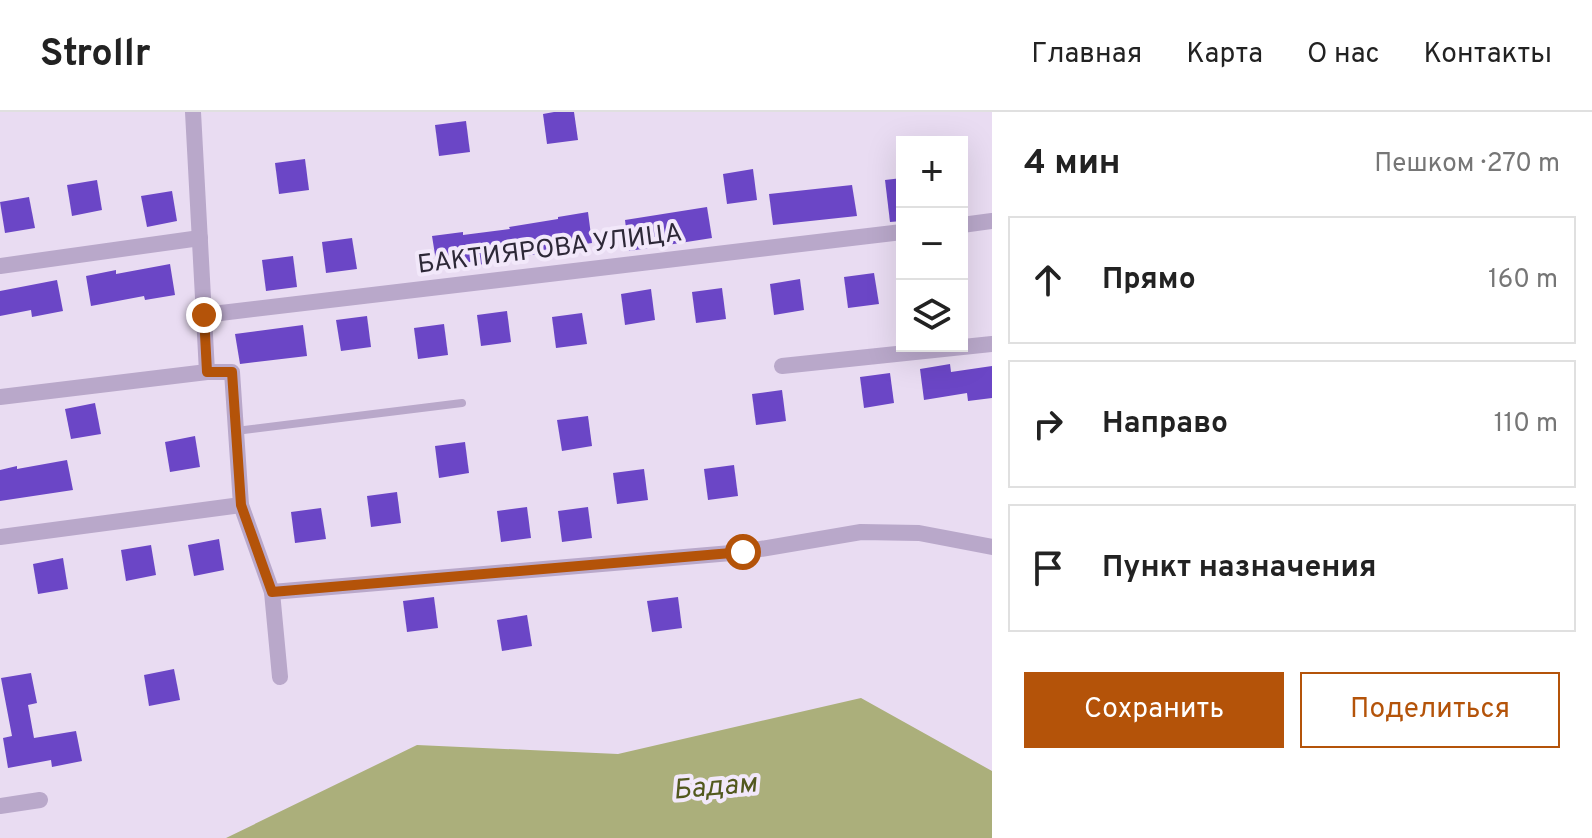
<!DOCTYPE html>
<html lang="ru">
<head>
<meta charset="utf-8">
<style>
  body { margin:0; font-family:Overpass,sans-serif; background:#f6f6f6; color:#222 }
  .controls { position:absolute; right:24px; top:24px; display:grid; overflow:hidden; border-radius:0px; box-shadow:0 8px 32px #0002 }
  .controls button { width:72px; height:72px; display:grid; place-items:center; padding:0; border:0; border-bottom:2px solid #e0e0e0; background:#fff; color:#222; font:40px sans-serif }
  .stop { position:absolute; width:24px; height:24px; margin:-18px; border:6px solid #b45309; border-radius:50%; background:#fff }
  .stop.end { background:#b45309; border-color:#fff; box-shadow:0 2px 8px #0008 }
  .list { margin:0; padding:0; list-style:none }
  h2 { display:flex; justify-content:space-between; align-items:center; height:104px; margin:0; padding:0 32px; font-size:34px }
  h2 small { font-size:26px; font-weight:400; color:#767676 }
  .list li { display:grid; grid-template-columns:52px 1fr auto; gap:24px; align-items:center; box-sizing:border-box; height:128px; margin:0 16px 16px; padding:0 16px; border:2px solid #e0e0e0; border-radius:0px }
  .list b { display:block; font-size:30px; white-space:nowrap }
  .list em { font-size:26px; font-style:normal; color:#767676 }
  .actions { display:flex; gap:16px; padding:24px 32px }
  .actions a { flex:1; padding:18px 0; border:2px solid #b45309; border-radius:0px; text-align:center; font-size:28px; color:#b45309 }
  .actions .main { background:#b45309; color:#fff }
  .icon { flex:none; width:44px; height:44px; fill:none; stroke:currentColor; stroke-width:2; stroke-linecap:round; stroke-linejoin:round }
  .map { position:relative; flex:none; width:992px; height:726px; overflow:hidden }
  header { display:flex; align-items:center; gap:48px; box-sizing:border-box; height:112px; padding:0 40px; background:#fff; border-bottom:2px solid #e0e0e0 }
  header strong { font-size:38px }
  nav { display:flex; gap:44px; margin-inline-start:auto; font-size:28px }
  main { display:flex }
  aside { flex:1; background:#fff }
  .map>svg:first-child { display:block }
  .water { fill:#abaf7b }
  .building { fill:#6b46c6 }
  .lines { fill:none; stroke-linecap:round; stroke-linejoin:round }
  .lane { stroke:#b9a8ca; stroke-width:8 }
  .street { stroke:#b9a8ca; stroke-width:16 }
  .route { stroke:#b45309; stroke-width:10 }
  .labels { text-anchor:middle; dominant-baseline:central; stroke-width:8; stroke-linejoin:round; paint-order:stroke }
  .street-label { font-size:26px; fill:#2d2837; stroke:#f2e8fa }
  .water-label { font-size:28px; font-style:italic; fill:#52581e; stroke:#f2e8fa }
</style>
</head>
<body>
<header>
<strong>Strollr</strong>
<nav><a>Главная</a><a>Карта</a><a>О нас</a><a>Контакты</a></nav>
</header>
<main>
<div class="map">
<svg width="992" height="726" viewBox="0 0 992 726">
  <rect width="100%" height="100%" fill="#e9dcf2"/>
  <path class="water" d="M861,586L992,659V726H226L417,633L618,642Z"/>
  <g class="building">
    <path d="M554,0H574L578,28L547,32L543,2Z"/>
    <path d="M466,9L470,40L439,44L435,13Z"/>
    <path d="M305,47L309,78L279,82L275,51Z"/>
    <path d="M753,57L757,88L727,92L723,62Z"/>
    <path d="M902,66V109L890,110L885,68Z"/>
    <path d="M97,68L102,98L72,104L67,73Z"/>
    <path d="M852,73L857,104L773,113L769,82Z"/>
    <path d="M172,79L177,109L147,115L141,84Z"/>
    <path d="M29,85L35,116L5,121L0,90Z"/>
    <path d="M707,95L712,126L629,139L625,108Z"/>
    <path d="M588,100L592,131L543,138L544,141L507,147V149L477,153L476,149L437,155L432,124L463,120V123L510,117L509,115L558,107V105Z"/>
    <path d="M352,126L357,157L326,161L322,130Z"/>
    <path d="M293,144L297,175L266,179L262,148Z"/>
    <path d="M170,152L175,183L145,188L144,184L91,194L86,164L116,158V162Z"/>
    <path d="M874,161L879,192L848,196L844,165Z"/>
    <path d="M800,167L804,198L774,203L770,172Z"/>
    <path d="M57,168L63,199L32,205L31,198L0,204V179Z"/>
    <path d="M722,176L726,207L696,211L692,180Z"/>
    <path d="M651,177L655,208L625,213L621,182Z"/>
    <path d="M507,199L511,230L481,234L477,203Z"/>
    <path d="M582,201L587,232L556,236L552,205Z"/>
    <path d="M367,204L371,235L341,239L336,208Z"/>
    <path d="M444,212L448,243L418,247L414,216Z"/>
    <path d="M303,213L307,244L240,252L235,222Z"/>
    <path d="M950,252L951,260L992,254V286L968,289L967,281L924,288L920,257Z"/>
    <path d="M890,261L894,291L864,296L860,265Z"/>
    <path d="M782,278L786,309L756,313L752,282Z"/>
    <path d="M95,291L101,322L71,327L65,297Z"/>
    <path d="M588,304L592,334L562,339L557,308Z"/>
    <path d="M195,324L200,355L170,360L165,330Z"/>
    <path d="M465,330L469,361L439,366L435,334Z"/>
    <path d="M67,348L73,378L0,389V358L17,354V357Z"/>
    <path d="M734,353L738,384L708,388L704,357Z"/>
    <path d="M644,357L648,388L617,392L613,361Z"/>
    <path d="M397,380L401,411L371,415L367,384Z"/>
    <path d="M527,395L531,426L501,430L497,399Z"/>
    <path d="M588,395L592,426L562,430L558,399Z"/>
    <path d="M321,396L326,427L295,431L291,400Z"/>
    <path d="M219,427L224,458L194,464L188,433Z"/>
    <path d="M151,433L156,463L126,469L121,438Z"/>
    <path d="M63,446L68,477L38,482L33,452Z"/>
    <path d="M434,485L438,516L407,520L403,489Z"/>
    <path d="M678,485L682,516L652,520L647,489Z"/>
    <path d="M527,503L532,534L502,539L497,508Z"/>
    <path d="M174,557L180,588L149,594L144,563Z"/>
    <path d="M31,561L37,591L28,593L34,626L76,619L82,649L52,655L51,648L8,656L3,626L12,624L1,566Z"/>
  </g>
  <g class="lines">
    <path class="lane" d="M236,319L462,291"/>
    <g class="street">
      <path d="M193,0L207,260H232L241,393L272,480L280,565"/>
      <path d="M962,113L992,109"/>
      <path d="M0,154L200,126"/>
      <path d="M204,203L902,120"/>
      <path d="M782,254L992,232"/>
      <path d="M0,285L207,260"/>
      <path d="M0,425L241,393"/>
      <path d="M272,480L743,440L861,420L919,421L992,435"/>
      <path d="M0,694L40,688"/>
    </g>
  </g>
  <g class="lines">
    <path class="route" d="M204,203L207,260H232L241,393L272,480L743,440"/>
  </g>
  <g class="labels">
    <g class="street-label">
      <text transform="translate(550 138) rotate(-7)">БАКТИЯРОВА УЛИЦА</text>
    </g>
    <g class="water-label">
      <text transform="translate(715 676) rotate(-5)">Бадам</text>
    </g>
  </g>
</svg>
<div class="controls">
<button>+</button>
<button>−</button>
<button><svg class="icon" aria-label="layers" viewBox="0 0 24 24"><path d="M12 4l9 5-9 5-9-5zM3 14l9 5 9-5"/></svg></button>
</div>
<div class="stop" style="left:743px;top:440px"></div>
<div class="stop end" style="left:204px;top:203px"></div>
</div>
<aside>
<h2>4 мин<small>Пешком · 270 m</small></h2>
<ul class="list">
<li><svg class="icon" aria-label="ahead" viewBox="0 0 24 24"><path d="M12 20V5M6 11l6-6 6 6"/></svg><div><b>Прямо</b></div><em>160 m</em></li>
<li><svg class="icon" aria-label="right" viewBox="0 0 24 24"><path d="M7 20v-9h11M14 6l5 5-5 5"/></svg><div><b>Направо</b></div><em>110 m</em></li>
<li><svg class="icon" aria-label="arrive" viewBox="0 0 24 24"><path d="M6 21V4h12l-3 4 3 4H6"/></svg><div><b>Пункт назначения</b></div></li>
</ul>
<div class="actions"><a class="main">Сохранить</a><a>Поделиться</a></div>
</aside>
</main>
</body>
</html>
